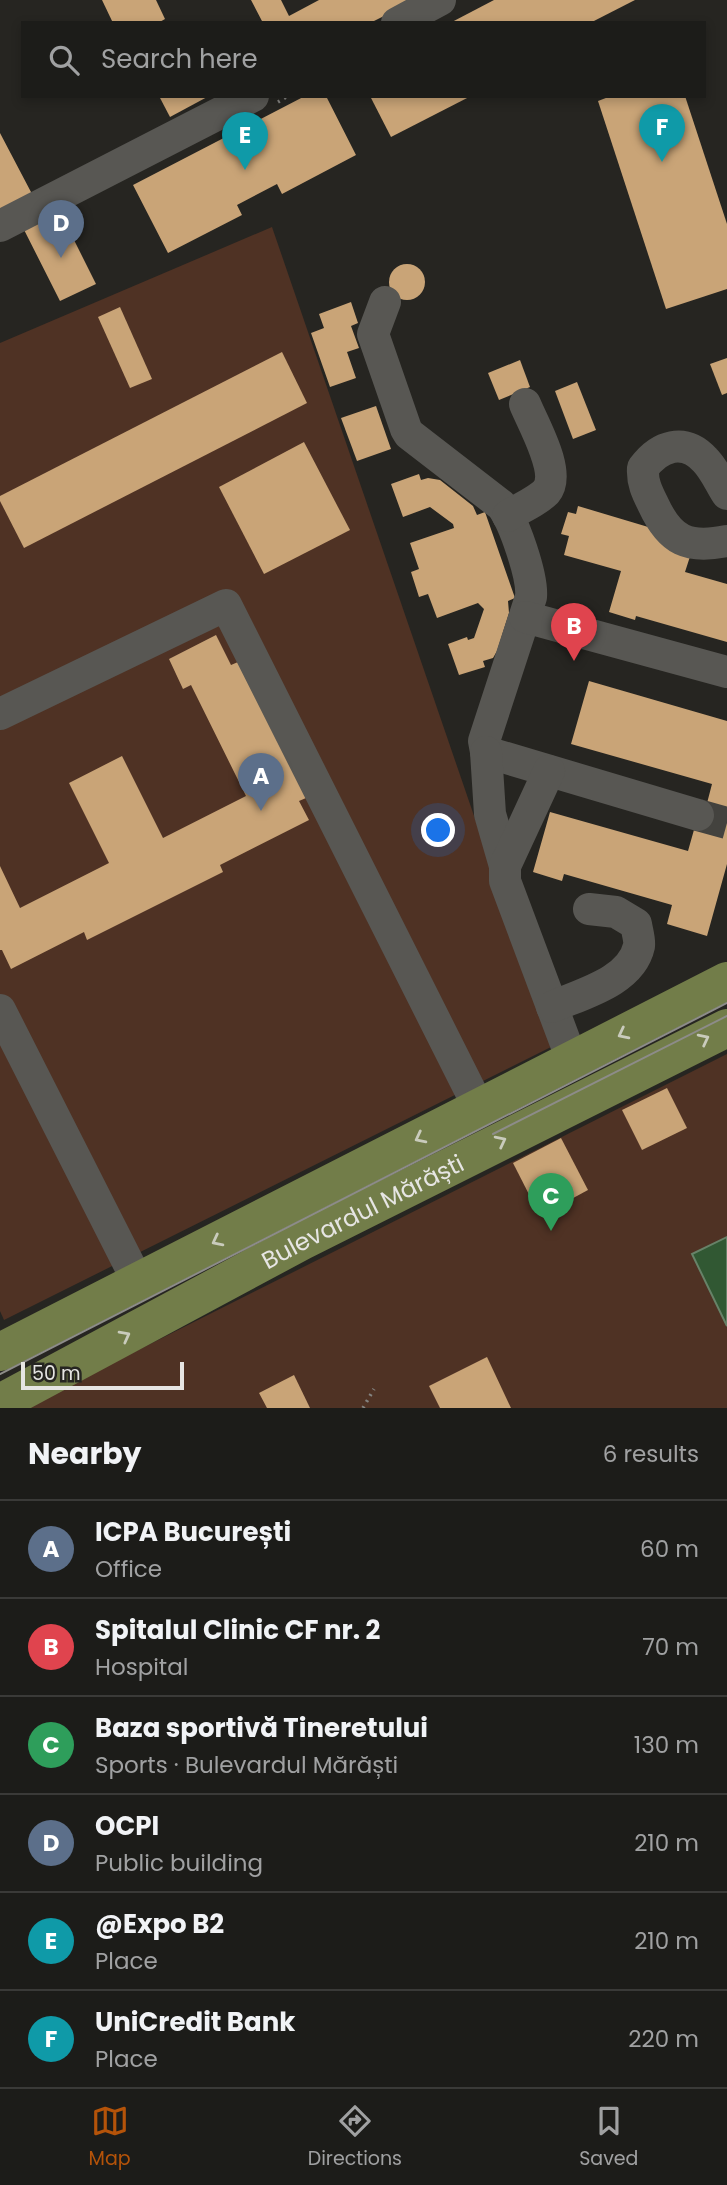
<!DOCTYPE html>
<html lang="en">
<head>
<meta charset="utf-8">
<style>
  body { margin:0; font-family:Poppins,sans-serif; background:#252522; color:#f1f3f6 }
  .scale { position:absolute; left:21px; bottom:18px; width:163px; box-sizing:border-box; padding-left:7px; border:4px solid #e6e5e3; border-top:0; font-size:19px; line-height:24px; white-space:nowrap; color:#e6e5e3; -webkit-text-stroke:5px #262521; paint-order:stroke }
  .you { position:absolute; left:439px; top:831px; width:24px; height:24px; margin:-18px; border:5px solid #fff; border-radius:50%; background:#1a73e8; box-shadow:0 0 0 10px #1a73e833 }
  .badge { display:grid; place-items:center; width:46px; height:46px; border-radius:50%; background:#b45309; color:#fff; font-size:23px; font-weight:700 }
  .pin { position:absolute; translate:-50% -58px; filter:drop-shadow(0 2px 4px #0008) }
  .pin::after { content:''; position:absolute; top:37px; width:24px; height:21px; background:inherit; clip-path:polygon(0 0,100% 0,50% 100%) }
  .list { margin:0; padding:0; list-style:none }
  h2 { display:flex; justify-content:space-between; align-items:center; height:91px; margin:0; padding:0 28px; font-size:30px }
  h2 small { font-size:23px; font-weight:400; color:#a0a1a2 }
  .list li { display:grid; grid-template-columns:46px 1fr auto; gap:21px; align-items:center; box-sizing:border-box; height:98px; padding:0 28px; border-top:2px solid #3a3a38 }
  .list b { display:block; font-size:26px; white-space:nowrap }
  .list p { margin:0; font-size:23px; white-space:nowrap; color:#a0a1a2 }
  .list em { font-size:23px; font-style:normal; color:#a0a1a2 }
  .icon { flex:none; width:38px; height:38px; fill:none; stroke:currentColor; stroke-width:2; stroke-linecap:round; stroke-linejoin:round }
  .map { position:relative; flex:none; width:727px; height:1408px; overflow:hidden }
  .search { position:absolute; background:#1c1c19; box-shadow:0 4px 10px #0003; left:21px; right:21px; top:21px; height:77px; display:flex; align-items:center; gap:18px; box-sizing:border-box; padding:0 24px; border-radius:0px; color:#a0a1a2; font-size:26px }
  .sheet { height:679px; background:#1c1c19 }
  nav { display:flex; justify-content:space-around; align-items:center; box-sizing:border-box; height:98px; border-top:2px solid #3a3a38; background:#1c1c19; font-size:19px; color:#a0a1a2 }
  nav a { display:grid; justify-items:center; gap:4px }
  nav .on { color:#b45309 }
  .map>svg:first-child { display:block }
  .green { fill:#4f3224 }
  .water { fill:#315833; stroke:#678268; stroke-width:2 }
  .building { fill:#c9a477 }
  .lines { fill:none; stroke-linecap:round; stroke-linejoin:round }
  .minor-tunnel { stroke:#43423e; stroke-width:32; stroke-dasharray:32 16; stroke-linecap:butt }
  .path { stroke:#848380; stroke-width:3.5; stroke-dasharray:2 5; stroke-linecap:butt }
  .minor { stroke:#585753; stroke-width:32 }
  .major { stroke:#727d49; stroke-width:38 }
  .tram { stroke:#8d8c89; stroke-width:2 }
  .oneway { stroke:#c9cbbc }
  .labels { text-anchor:middle; dominant-baseline:central; stroke-width:7; stroke-linejoin:round; paint-order:stroke }
  .street-label { font-size:24px; fill:#e6e5e3; stroke:#262521 }
</style>
</head>
<body>
<div class="map">
<svg width="727" height="1408" viewBox="0 0 727 1408">
  <rect width="100%" height="100%" fill="#262521"/>
  <g class="green">
    <path d="M272,227L553,1046L4,1320L0,1311V343Z"/>
    <path d="M727,1054V1408H23Z"/>
  </g>
  <path class="water" d="M727,1237V1326L692,1254Z"/>
  <g class="building">
    <path d="M102,0H156L165,19L158,23H113Z"/>
    <path d="M251,0H281L289,16L319,0H416L370,23H263Z"/>
    <path d="M494,0H635L590,23H450Z"/>
    <path d="M159,96H209L170,117Z"/>
    <path d="M305,96H326L356,155L282,194L277,184L237,205L242,215L168,253L133,185Z"/>
    <path d="M370,96H471L391,137Z"/>
    <path d="M611,96H685L727,224V289L666,309L598,101Z"/>
    <path d="M0,133L42,213L51,208L55,217L61,214L96,284L60,301L12,206L0,212Z"/>
    <circle cx="407" cy="282" r="18"/>
    <path d="M351,302L358,323L351,326L359,348L347,352L356,378L330,387L311,333L324,328L319,314Z"/>
    <path d="M120,307L152,379L130,388L98,317Z"/>
    <path d="M282,352L307,403L24,548L0,501V496Z"/>
    <path d="M727,358V393L722,395L710,364Z"/>
    <path d="M520,360L530,387L499,400L488,373Z"/>
    <path d="M577,382L596,430L573,439L555,391Z"/>
    <path d="M376,406L391,449L357,461L341,418Z"/>
    <path d="M304,442L350,530L264,574L219,487Z"/>
    <path d="M419,474L421,480L428,478L440,480L473,506L477,515L485,512L515,598L508,601L509,613L497,651L493,658L483,661L485,667L459,675L448,644L467,637L468,640L474,638L484,609L478,603L437,618L428,594L419,597L411,572L419,569L410,543L454,528L453,524L430,507L403,517L391,484Z"/>
    <path d="M578,506L695,541L685,572L727,584V642L636,616L635,620L609,612L621,571L564,555L569,536L561,534L568,512L576,514Z"/>
    <path d="M216,635L231,665L238,662L306,798L299,801L309,820L220,865L223,872L87,940L84,932L11,969L2,950H0V866L20,908L109,863L69,783L122,756L163,838L246,796L191,685L183,689L169,659Z"/>
    <path d="M589,681L727,721V864L707,936L667,924L672,905L564,874L562,881L533,872L550,812L688,851L701,805L706,807L712,784L571,744Z"/>
    <path d="M667,1088L687,1128L642,1150L622,1110Z"/>
    <path d="M561,1138L588,1190L540,1216L513,1163Z"/>
    <path d="M487,1357L511,1408H440L429,1386Z"/>
    <path d="M294,1375L310,1408H267L259,1393Z"/>
  </g>
  <g class="lines">
    <path class="minor-tunnel" d="M698,815L727,823"/>
    <g class="path">
      <path d="M278,102L288,96"/>
      <path d="M363,1408L374,1389"/>
    </g>
    <g class="minor">
      <path d="M397,23L440,0"/>
      <path d="M0,226L253,96"/>
      <path d="M385,302L373,334L406,429L409,434L501,505C514,521 533,577 531,597L484,741L486,752L698,815"/>
      <path d="M727,494C720,483 714,469 705,460C684,437 659,446 643,468C642,482 647,492 653,504C670,541 688,549 727,541"/>
      <path d="M508,516C520,508 536,502 546,492C562,473 533,424 525,404"/>
      <path d="M525,617L727,672"/>
      <path d="M0,714L226,605L479,1108"/>
      <path d="M486,752L490,814L505,866"/>
      <path d="M549,771L505,866V881L572,1060"/>
      <path d="M552,1007C581,994 631,982 639,946C640,940 637,931 636,924L616,912L589,909"/>
      <path d="M0,1010L138,1282"/>
    </g>
    <g class="major">
      <path d="M0,1352L727,981"/>
      <path id="s1" d="M0,1403L302,1241L727,1028"/>
    </g>
    <g class="tram">
      <path d="M493,1134L727,1016"/>
      <path d="M0,1374L727,1003"/>
    </g>
  </g>
  <defs><path id="oneway-chevron" d="M-2-3.5L2.5 0L-2 3.5" fill="none" stroke-width="1.6" stroke-linecap="round" stroke-linejoin="round" transform="scale(1.75)"/></defs>
  <g class="oneway">
    <use href="#oneway-chevron" transform="translate(623 1034) rotate(153)"/>
    <use href="#oneway-chevron" transform="translate(704 1039) rotate(-27)"/>
    <use href="#oneway-chevron" transform="translate(420 1138) rotate(153)"/>
    <use href="#oneway-chevron" transform="translate(501 1141) rotate(-27)"/>
    <use href="#oneway-chevron" transform="translate(217 1241) rotate(153)"/>
    <use href="#oneway-chevron" transform="translate(125 1336) rotate(-28)"/>
  </g>
  <g class="labels">
    <g class="street-label">
      <text stroke="none"><textPath href="#s1" startOffset="410">Bulevardul Mărăști</textPath></text>
    </g>
  </g>
</svg>
<div class="scale">50 m</div>
<div class="you"></div>
<div class="pin badge" style="left:261px;top:811px;background:#5c6f8a">A</div>
<div class="pin badge" style="left:574px;top:661px;background:#e0444e">B</div>
<div class="pin badge" style="left:551px;top:1231px;background:#2e9e5b">C</div>
<div class="pin badge" style="left:61px;top:258px;background:#5c6f8a">D</div>
<div class="pin badge" style="left:245px;top:170px;background:#0f9aa8">E</div>
<div class="pin badge" style="left:662px;top:162px;background:#0f9aa8">F</div>
<div class="search"><svg class="icon" aria-label="search" viewBox="0 0 24 24"><circle cx="10" cy="10" r="6"/><path d="M15 15l6 6"/></svg>Search here</div>
</div>
<section class="sheet">
<h2>Nearby<small>6 results</small></h2>
<ul class="list">
<li><span class="badge" style="background:#5c6f8a">A</span><div><b>ICPA București</b><p>Office</p></div><em>60 m</em></li>
<li><span class="badge" style="background:#e0444e">B</span><div><b>Spitalul Clinic CF nr. 2</b><p>Hospital</p></div><em>70 m</em></li>
<li><span class="badge" style="background:#2e9e5b">C</span><div><b>Baza sportivă Tineretului</b><p>Sports · Bulevardul Mărăști</p></div><em>130 m</em></li>
<li><span class="badge" style="background:#5c6f8a">D</span><div><b>OCPI</b><p>Public building</p></div><em>210 m</em></li>
<li><span class="badge" style="background:#0f9aa8">E</span><div><b>@Expo B2</b><p>Place</p></div><em>210 m</em></li>
<li><span class="badge" style="background:#0f9aa8">F</span><div><b>UniCredit Bank</b><p>Place</p></div><em>220 m</em></li>
</ul>
</section>
<nav>
<a class="on"><svg class="icon" aria-label="map" viewBox="0 0 24 24"><path d="M3 6l6-2 6 2 6-2v14l-6 2-6-2-6 2zM9 4v14M15 6v14"/></svg>Map</a>
<a><svg class="icon" aria-label="directions" viewBox="0 0 24 24"><path d="M12 3l9 9-9 9-9-9zM9 14v-3h6M13 9l2 2-2 2"/></svg>Directions</a>
<a><svg class="icon" aria-label="saved" viewBox="0 0 24 24"><path d="M7 4h10v16l-5-4-5 4z"/></svg>Saved</a>
</nav>
</body>
</html>
